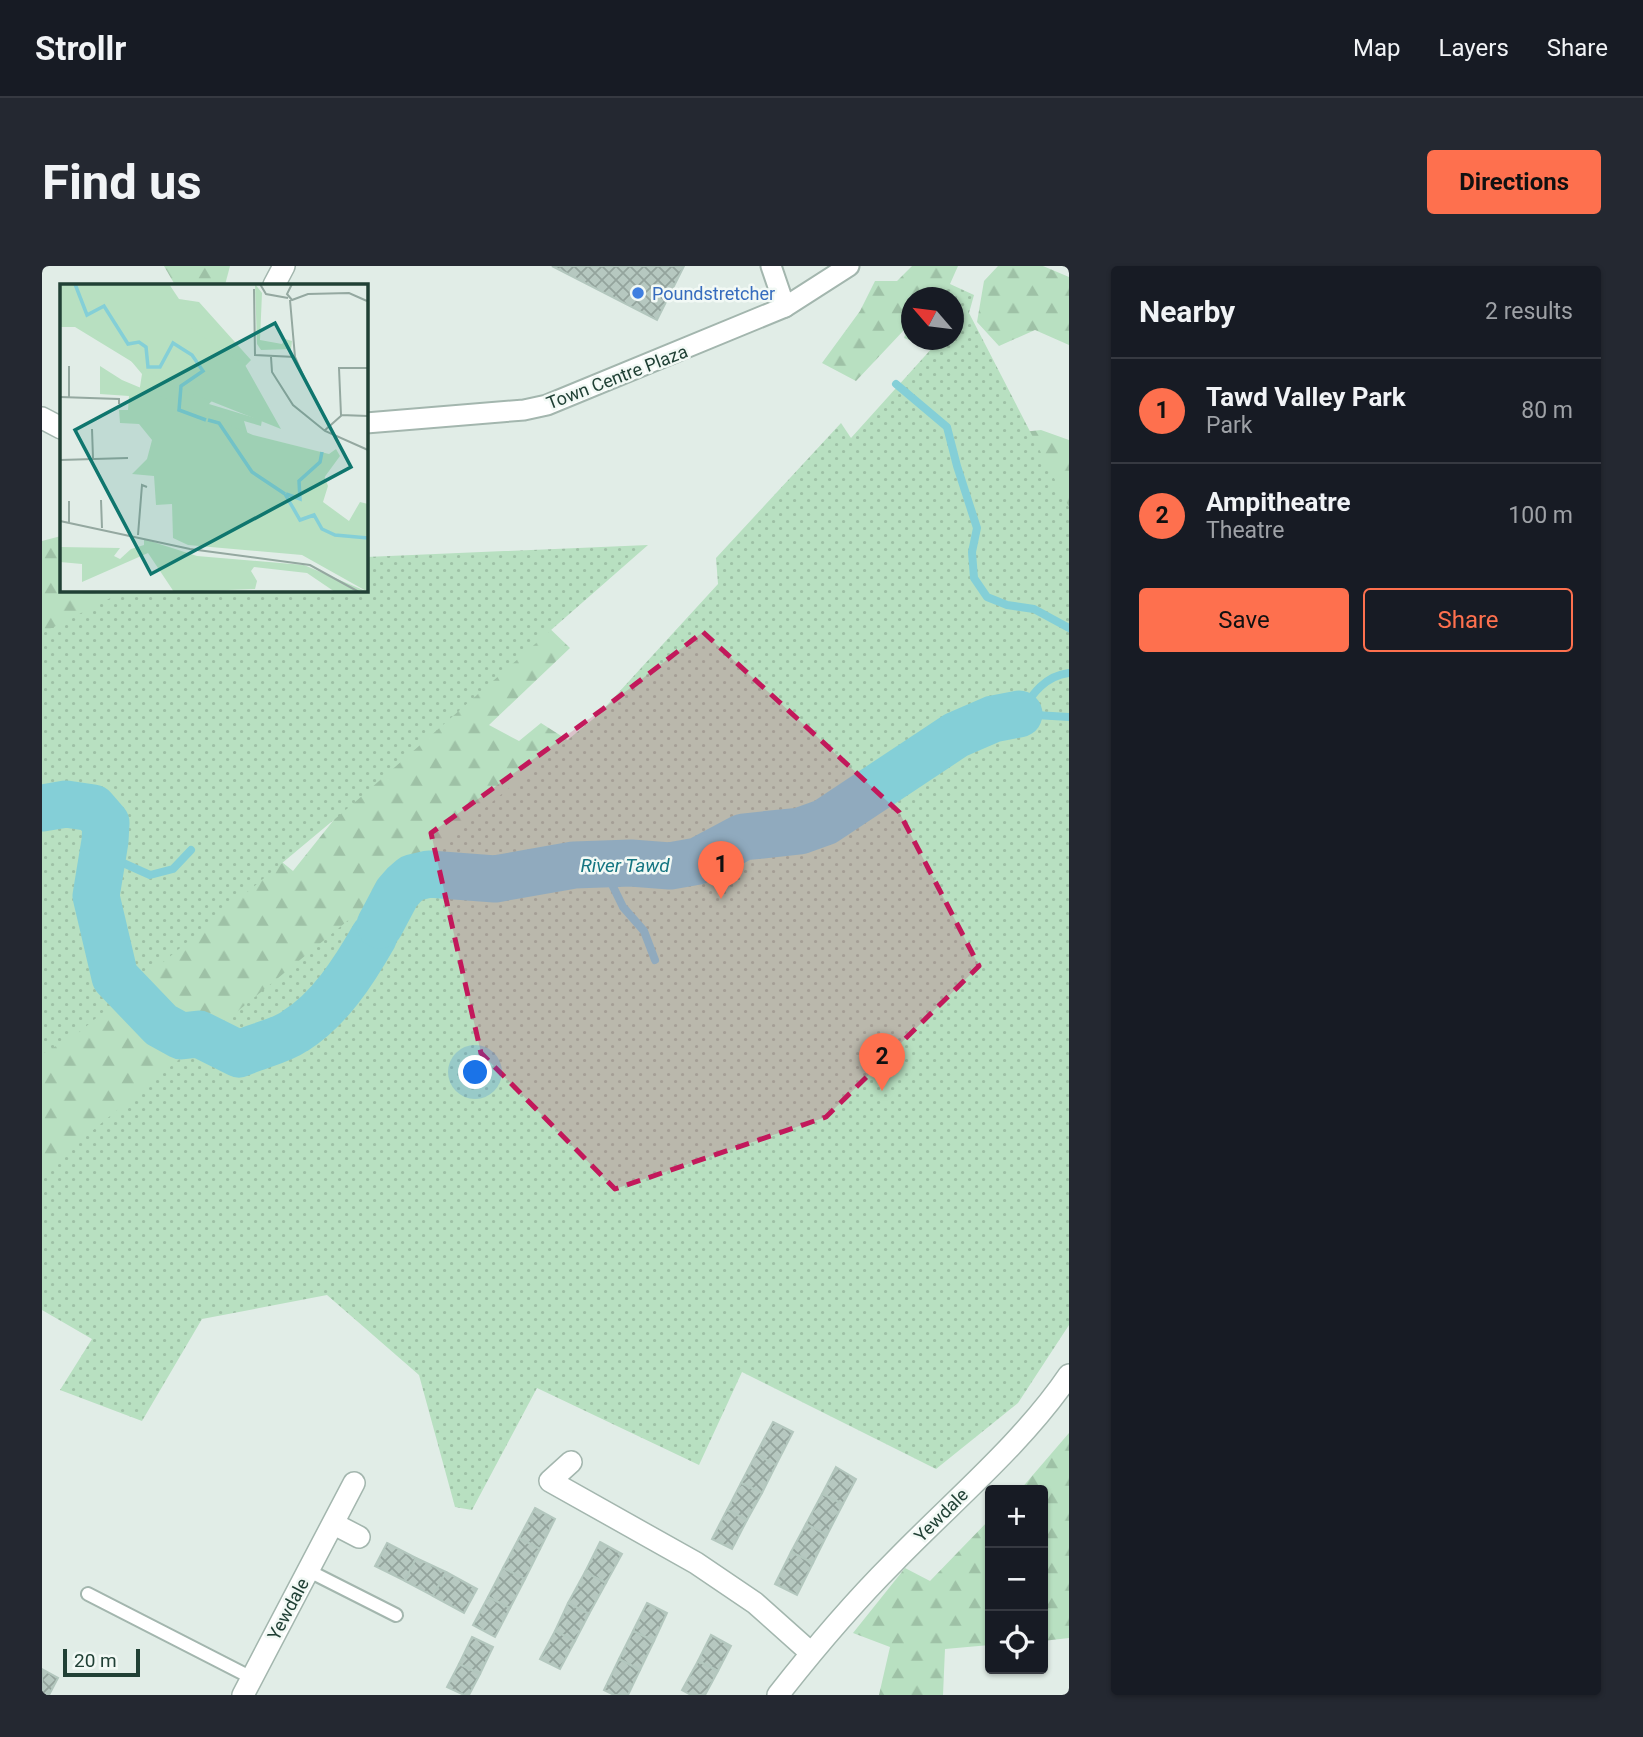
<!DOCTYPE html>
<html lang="en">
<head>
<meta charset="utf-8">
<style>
  body { margin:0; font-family:Roboto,sans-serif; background:#242831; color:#f1f3f6 }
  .controls { position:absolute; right:21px; bottom:21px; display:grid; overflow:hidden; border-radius:7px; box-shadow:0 2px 5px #0004 }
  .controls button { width:63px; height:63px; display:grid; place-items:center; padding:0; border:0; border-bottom:2px solid #363941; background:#171b24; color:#f1f3f6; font:35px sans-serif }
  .compass { position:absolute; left:859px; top:21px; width:63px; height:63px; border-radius:50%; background:#171b24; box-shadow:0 2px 5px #0004; rotate:298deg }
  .scale { position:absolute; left:21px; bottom:18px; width:77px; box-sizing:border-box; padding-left:7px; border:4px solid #204035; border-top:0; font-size:19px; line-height:24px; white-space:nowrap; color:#204035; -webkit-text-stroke:5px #f2f9f5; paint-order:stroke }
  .you { position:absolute; left:434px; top:807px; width:24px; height:24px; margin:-18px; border:5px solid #fff; border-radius:50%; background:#1a73e8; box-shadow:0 0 0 10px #1a73e833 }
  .badge { display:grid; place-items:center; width:46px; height:46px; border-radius:50%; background:#fe704e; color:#111; font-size:23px; font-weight:700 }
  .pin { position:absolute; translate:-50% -58px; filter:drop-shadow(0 2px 4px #0008) }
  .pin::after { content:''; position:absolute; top:37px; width:24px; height:21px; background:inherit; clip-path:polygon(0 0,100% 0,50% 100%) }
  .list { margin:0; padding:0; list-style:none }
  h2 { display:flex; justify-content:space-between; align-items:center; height:91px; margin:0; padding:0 28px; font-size:30px }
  h2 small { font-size:23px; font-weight:400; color:#9ea1a6 }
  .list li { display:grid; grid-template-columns:46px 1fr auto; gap:21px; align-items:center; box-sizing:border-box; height:105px; padding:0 28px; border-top:2px solid #363941 }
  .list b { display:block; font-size:26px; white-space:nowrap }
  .list p { margin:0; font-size:23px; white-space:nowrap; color:#9ea1a6 }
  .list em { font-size:23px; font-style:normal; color:#9ea1a6 }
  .actions { display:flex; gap:14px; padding:21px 28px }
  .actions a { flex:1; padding:16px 0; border:2px solid #fe704e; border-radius:7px; text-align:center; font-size:24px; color:#fe704e }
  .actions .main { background:#fe704e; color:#111 }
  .icon { flex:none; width:38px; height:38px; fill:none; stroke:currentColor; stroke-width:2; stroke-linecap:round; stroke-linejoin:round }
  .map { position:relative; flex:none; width:1027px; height:1429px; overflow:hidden; border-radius:7px }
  header { display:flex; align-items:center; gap:42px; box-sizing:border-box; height:98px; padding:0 35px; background:#171b24; border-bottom:2px solid #363941 }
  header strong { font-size:33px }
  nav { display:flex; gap:38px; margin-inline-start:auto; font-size:24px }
  .intro { display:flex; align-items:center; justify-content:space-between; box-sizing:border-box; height:168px; padding:0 42px }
  h1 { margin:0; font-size:49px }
  .button { padding:18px 32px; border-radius:7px; background:#fe704e; color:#111; font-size:24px; font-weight:700 }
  main { display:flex; gap:42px; padding:0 42px }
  aside { flex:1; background:#171b24; border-radius:7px; box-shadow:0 2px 5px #0004 }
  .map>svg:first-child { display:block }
  .forest { fill:url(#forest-firs) }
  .park { fill:url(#park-dots) }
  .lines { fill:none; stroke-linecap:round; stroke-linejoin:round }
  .stream { stroke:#84cfd7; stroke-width:8 }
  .river { stroke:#84cfd7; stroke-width:47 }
  .building { fill:url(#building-cross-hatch); stroke:#b3c7be; stroke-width:2 }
  .service-casing { stroke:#a3b6ae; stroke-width:16 }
  .pedestrian-casing { stroke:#a3b6ae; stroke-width:23 }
  .minor-casing { stroke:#a3b6ae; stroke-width:24 }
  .service { stroke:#fff; stroke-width:12 }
  .pedestrian { stroke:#fff; stroke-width:19 }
  .minor { stroke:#fff; stroke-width:21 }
  .marked { fill:#c2185b; fill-opacity:0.2; stroke:#c2185b; stroke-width:5; stroke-dasharray:14 9; stroke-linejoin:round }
  .shop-dot { fill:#3f7fe0; stroke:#f2f9f5; stroke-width:2.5 }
  .labels { text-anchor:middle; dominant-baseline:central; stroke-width:5; stroke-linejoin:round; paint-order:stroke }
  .shop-label { font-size:18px; fill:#366cbe; stroke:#f2f9f5; text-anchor:start }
  .street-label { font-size:18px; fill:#204035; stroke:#f2f9f5 }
  .water-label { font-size:19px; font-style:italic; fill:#147581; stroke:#f2f9f5 }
  .inset-river { fill:none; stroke:#84cfd7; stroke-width:3.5 }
  .inset-road { fill:none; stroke:#94a8a0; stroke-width:2 }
  .view { fill:#0f766e; fill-opacity:0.15; stroke:#0f766e; stroke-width:3.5 }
  .inset-edge { fill:none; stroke:#204035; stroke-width:3.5 }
</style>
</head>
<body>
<header>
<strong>Strollr</strong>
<nav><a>Map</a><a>Layers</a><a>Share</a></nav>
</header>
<div class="intro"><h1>Find us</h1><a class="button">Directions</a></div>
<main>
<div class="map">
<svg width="1027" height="1429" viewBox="0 0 1027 1429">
  <defs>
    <pattern id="forest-firs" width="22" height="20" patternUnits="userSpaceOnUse" patternTransform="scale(1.75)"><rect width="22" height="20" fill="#b8e0c1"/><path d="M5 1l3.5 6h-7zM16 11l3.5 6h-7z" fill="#9ec1a6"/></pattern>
    <pattern id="park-dots" width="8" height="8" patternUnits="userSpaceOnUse" patternTransform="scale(1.75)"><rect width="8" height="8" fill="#b8e0c1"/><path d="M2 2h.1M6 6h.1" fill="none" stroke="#9ec1a6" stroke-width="1.8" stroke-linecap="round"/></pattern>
    <pattern id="building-cross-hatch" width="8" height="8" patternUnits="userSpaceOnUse" patternTransform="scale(1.75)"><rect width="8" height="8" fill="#b6c8c0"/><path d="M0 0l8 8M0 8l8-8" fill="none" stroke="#94a49d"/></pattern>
  </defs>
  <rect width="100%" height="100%" fill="#e1ede7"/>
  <g class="forest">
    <path d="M122,0H188L183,19H133Z"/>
    <path d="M870,0H916L908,18V31L870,32L869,64H862L814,115L780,97L818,45L833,15H855Z"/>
    <path d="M956,0H1001L1027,11V79L993,64L957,80L935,56L942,15Z"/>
    <path d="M999,164L1027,174V565L0,977V275L19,270V324H133L219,579L251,605L334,501L500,355L528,382L447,459L477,475L499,457L538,482L955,169Z"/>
    <path d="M1027,1167V1372L1001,1375V1224H978Z"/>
    <path d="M948,1253V1379L903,1383L901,1429H837L848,1381L811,1367L863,1302L888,1315Z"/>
  </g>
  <g class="park">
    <path d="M908,18L932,29L927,47L1027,241V1059L976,1137L894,1203L700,1106L657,1199L495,1122L430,1244L413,1241L377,1109L285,1029L160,1053L100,1155L18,1124L50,1073L0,1044V906L556,449L676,318L674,292L799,157L809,172L891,81H885L862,72L869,52L870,74H912V32L877,31Z"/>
    <path d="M606,279L312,537L35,768L0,788V367L84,324H324V291Z"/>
  </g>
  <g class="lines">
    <g class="stream">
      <path d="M854,118L905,161L915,200L935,262L930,286L932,312L945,331L965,339L992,343L1027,362"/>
      <path d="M977,448C990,429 1002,410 1027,407"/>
      <path d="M977,448L1027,451"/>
      <path d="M61,588L108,609L131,603L149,584"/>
      <path d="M560,598L581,641L602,665L613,694"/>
    </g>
    <g class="river">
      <path d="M0,542L24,538L51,542L64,557L63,575L54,630L73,711L119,759L139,770L157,768L197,788C214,780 237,776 253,765C288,743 312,705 332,670"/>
      <path d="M338,659L355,627L362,619L370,612L387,608L453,613L532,599L589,597L628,600L656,595L701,571L758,565L783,556L914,469L951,453L977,448"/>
    </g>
  </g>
  <g class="building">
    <path d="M510,0H642L615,54Z"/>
    <path d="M731,1156L751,1166L734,1199L714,1188Z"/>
    <path d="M714,1188L734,1199L720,1227L699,1217Z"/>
    <path d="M794,1201L814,1213L801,1238L780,1228Z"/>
    <path d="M699,1217L720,1227L705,1254L685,1244Z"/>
    <path d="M780,1228L801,1238L785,1269L764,1258Z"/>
    <path d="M493,1242L513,1253L498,1283L477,1272Z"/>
    <path d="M685,1244L705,1254L690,1283L670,1273Z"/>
    <path d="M764,1258L785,1269L771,1297L749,1286Z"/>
    <path d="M477,1272L498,1283L483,1313L461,1302Z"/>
    <path d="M558,1276L580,1288L564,1317L543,1306Z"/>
    <path d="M345,1277L374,1292L363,1315L333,1300Z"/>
    <path d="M749,1286L771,1297L755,1329L733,1318Z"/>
    <path d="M374,1292L404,1306L391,1330L363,1315Z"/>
    <path d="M461,1302L483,1313L468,1342L446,1331Z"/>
    <path d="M404,1306L435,1323L422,1347L391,1330Z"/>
    <path d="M543,1306L564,1317L547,1348L526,1337Z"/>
    <path d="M446,1331L468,1342L453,1371L431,1359Z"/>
    <path d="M526,1337L547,1348L533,1375L513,1365Z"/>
    <path d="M605,1337L625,1347L612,1375L591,1365Z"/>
    <path d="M513,1365L533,1375L518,1403L498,1393Z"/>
    <path d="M591,1365L612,1375L598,1404L577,1393Z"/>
    <path d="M669,1369L689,1380L676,1405L656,1395Z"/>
    <path d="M430,1371L451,1381L438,1408L417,1398Z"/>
    <path d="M577,1393L598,1404L586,1429H572L562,1424Z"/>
    <path d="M656,1395L676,1405L663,1429H649L640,1424Z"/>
    <path d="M417,1398L438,1408L427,1429H422L405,1421Z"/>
    <path d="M0,1403L16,1412L7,1429H0Z"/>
  </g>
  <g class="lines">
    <defs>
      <g id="service">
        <path d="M267,1305L354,1349"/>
        <path d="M46,1328L210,1412"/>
      </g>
      <g id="pedestrian">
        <path d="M729,0L743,41"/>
        <path d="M324,157L482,144L505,139L743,41L807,0"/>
      </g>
      <g id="minor">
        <path d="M232,19L242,0"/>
        <path d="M0,152L19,162"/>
        <path d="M529,1196L508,1215L654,1297L713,1337L769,1387"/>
        <path d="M292,1258L317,1271"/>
        <path d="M201,1429L312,1217"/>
        <path d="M736,1429C772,1383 810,1338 852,1296C909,1237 981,1177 1027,1109"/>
      </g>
    </defs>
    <use href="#service" class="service-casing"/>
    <use href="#pedestrian" class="pedestrian-casing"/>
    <use href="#minor" class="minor-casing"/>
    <use href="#service" class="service"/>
    <use href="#pedestrian" class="pedestrian"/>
    <use href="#minor" class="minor"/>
  </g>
  <path class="marked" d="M661,366L857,546L937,700L784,851L573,923L439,787L389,567L561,443Z"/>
  <circle class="shop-dot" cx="596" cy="27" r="7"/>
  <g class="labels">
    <g class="shop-label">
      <text x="610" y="27">Poundstretcher</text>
    </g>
    <g class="street-label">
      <text transform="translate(575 111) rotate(-21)">Town Centre Plaza</text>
      <text transform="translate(899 1249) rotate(-45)">Yewdale</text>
      <text transform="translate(246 1343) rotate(-62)">Yewdale</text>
    </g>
    <g class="water-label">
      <text x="583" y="599">River Tawd</text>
    </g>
  </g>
  <g transform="translate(18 18)">
    <rect width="308" height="308" fill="#e1ede7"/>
    <path d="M42,0H109L119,15L139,18L191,76L149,120L202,136L201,142L184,137L188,151L262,186L268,202L263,218L289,237L300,218L308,220V262L79,109L82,90L61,65ZM195,0L202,9L200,56L222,60L225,55L232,57L231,65L201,66L197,60ZM84,255L137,272L244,281L308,308H275L247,289L194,283L191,287L197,297L195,305L114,308L88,269L22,298V280L0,278V263L60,264L54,272L60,275L71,265L84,261Z" fill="#b8e0c1"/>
    <path d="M0,0H85L125,40L185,81L221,145L110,101L15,43H0ZM40,82L62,96L193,151L269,170L276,165L280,172L250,213L288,239L301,225L308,234V308L242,271L128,261L113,254L112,220L96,221L94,192L72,190L87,175L92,156L79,140L60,139L59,126H68L69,112L40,110Z" fill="#b8e0c1"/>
    <path class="inset-river" d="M15,0L27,31L44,22L68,60L79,58L86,63L88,83H100L113,59L132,71L143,87L121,102L119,126L146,136M148,136L159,139L192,188L225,210M225,210L240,236L254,231L262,245L275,251L308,254M226,210L240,215L239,197L260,178L262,168"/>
    <path class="inset-road" d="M200,0L206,10L228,14M232,0L227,10L232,16L248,10L289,9L307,17M248,0H275M194,5L195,71L235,73M230,16L235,73L246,98M211,73L212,88L233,121L265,147L308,166M308,84H279L281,131L308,132M0,113L59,115V120M9,113V82M32,145L33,174M264,147L282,131M0,176L68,174M41,216L42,244M0,237L130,265L250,281L299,308M9,239V217M78,251L82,201L87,203"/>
    <path class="view" d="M215,39L291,183L91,290L15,146Z"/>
    <rect width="308" height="308" class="inset-edge"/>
  </g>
</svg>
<div class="controls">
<button>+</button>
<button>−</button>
<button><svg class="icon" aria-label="locate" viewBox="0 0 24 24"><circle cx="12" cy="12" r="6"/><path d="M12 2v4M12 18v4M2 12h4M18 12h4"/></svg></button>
</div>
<svg class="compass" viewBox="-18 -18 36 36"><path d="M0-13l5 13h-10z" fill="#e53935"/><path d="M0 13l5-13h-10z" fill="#9ea1a6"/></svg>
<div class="scale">20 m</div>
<div class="you"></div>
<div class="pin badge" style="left:679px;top:633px">1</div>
<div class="pin badge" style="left:840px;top:825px">2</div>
</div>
<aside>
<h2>Nearby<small>2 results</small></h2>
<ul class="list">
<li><span class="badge">1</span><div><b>Tawd Valley Park</b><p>Park</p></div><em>80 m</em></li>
<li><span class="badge">2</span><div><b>Ampitheatre</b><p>Theatre</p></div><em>100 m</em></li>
</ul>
<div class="actions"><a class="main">Save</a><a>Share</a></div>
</aside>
</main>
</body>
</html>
